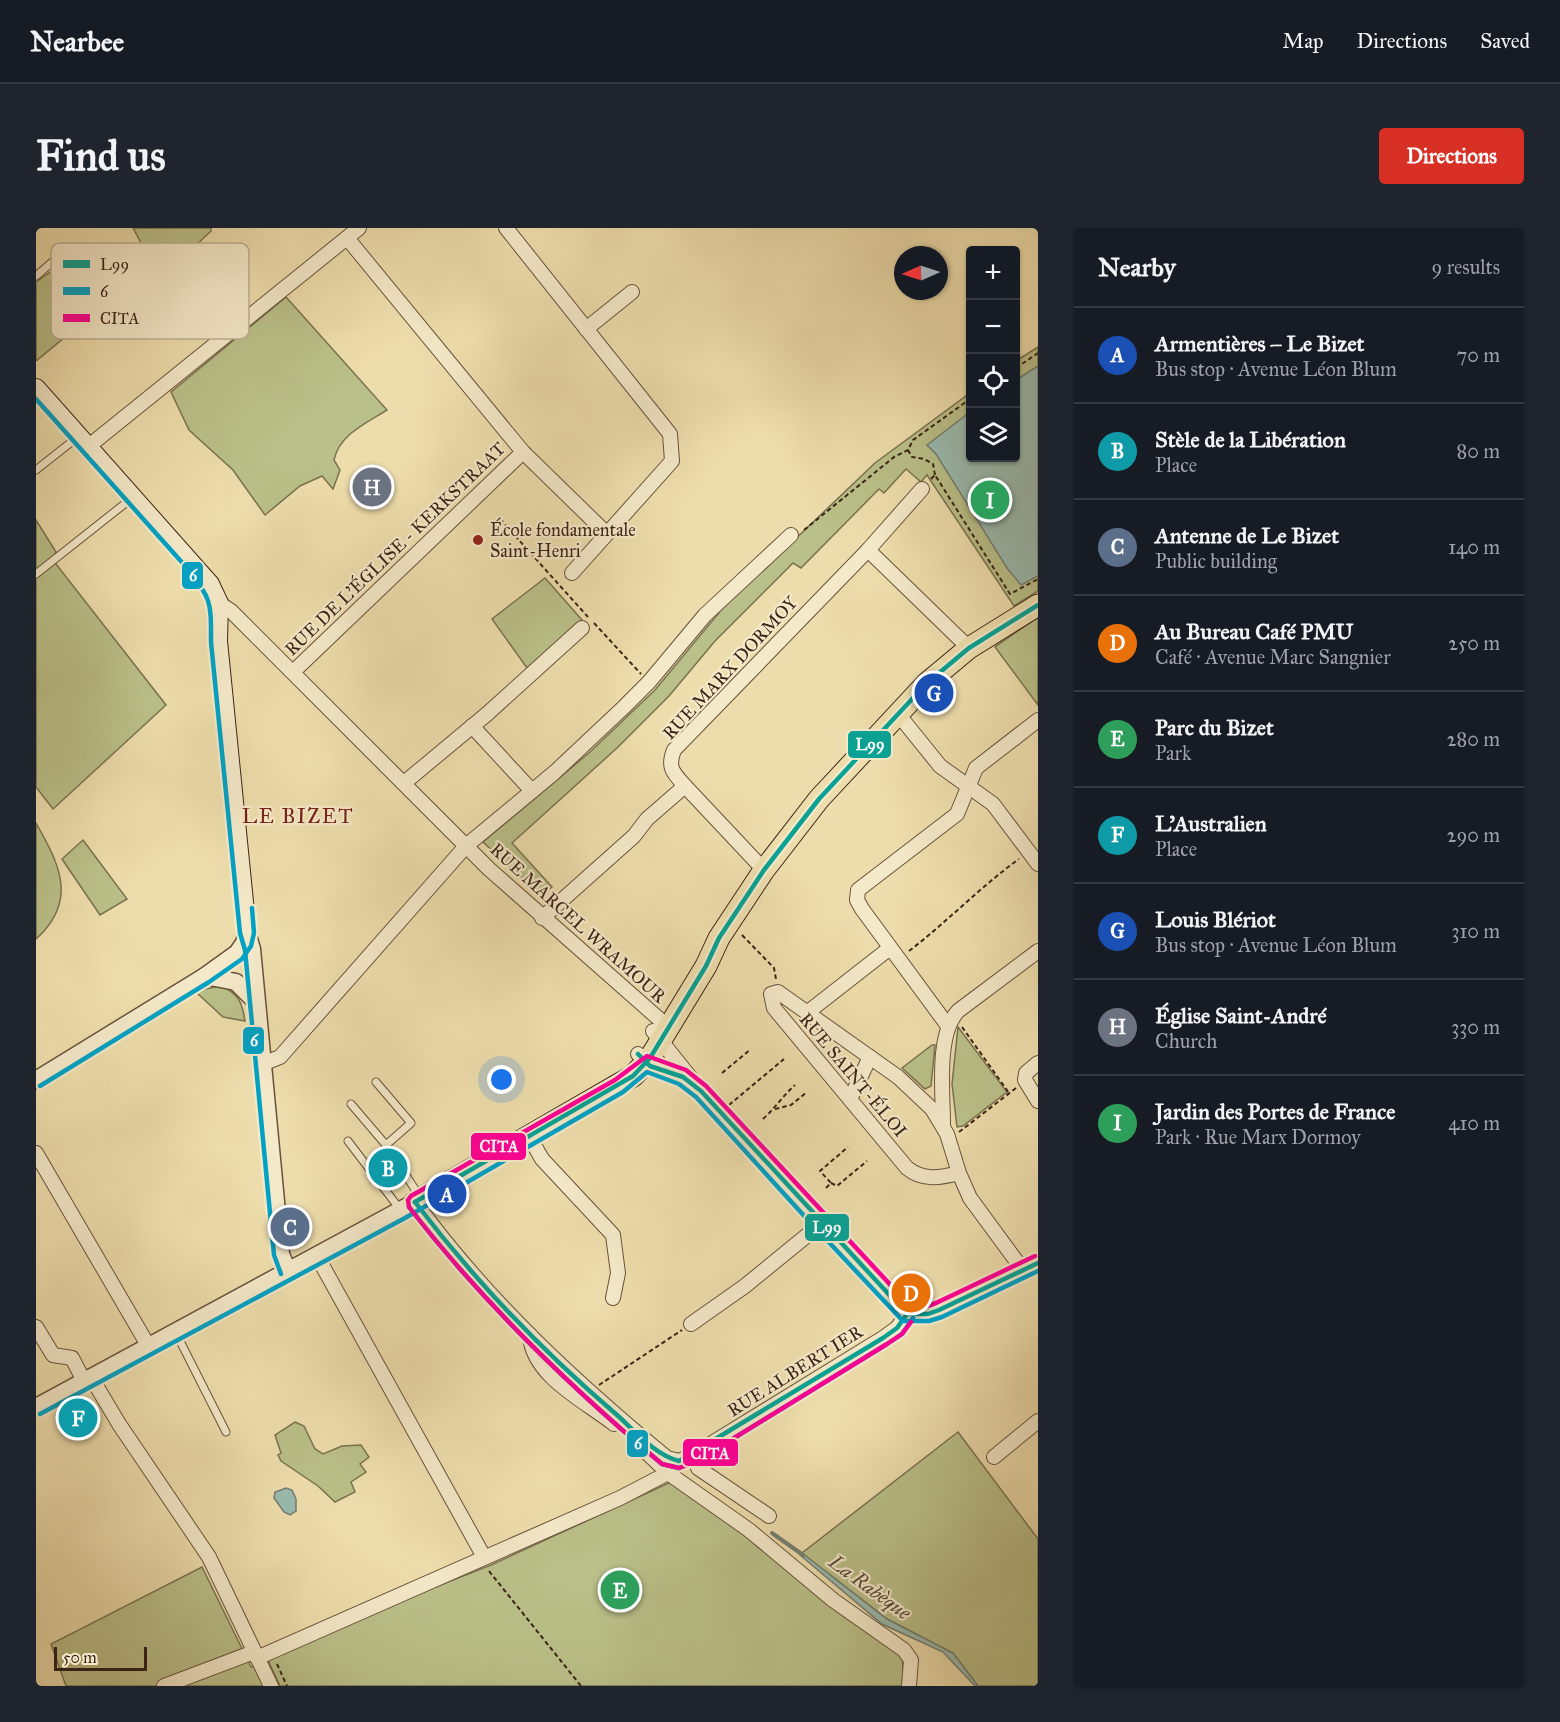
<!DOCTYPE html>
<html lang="en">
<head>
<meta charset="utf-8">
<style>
  body { margin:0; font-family:"IM FELL Great Primer",serif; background:#20242c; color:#f1f3f6 }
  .controls { position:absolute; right:18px; top:18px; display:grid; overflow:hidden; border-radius:6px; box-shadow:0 2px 4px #0004 }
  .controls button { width:54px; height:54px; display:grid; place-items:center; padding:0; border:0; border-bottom:2px solid #363941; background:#171b24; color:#f1f3f6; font:30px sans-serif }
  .compass { position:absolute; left:858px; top:18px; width:54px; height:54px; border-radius:50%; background:#171b24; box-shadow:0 2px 4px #0004; rotate:267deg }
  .scale { position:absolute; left:18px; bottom:15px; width:93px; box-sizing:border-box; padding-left:6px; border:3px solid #3b2316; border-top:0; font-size:16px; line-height:21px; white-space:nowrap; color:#3b2316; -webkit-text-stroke:4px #f4e9c9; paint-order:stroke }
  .you { position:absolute; left:466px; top:852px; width:21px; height:21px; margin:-15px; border:4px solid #fff; border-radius:50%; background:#1a73e8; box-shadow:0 0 0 9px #1a73e833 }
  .badge { display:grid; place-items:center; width:39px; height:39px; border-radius:50%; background:#d93025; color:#fff; font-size:20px; font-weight:700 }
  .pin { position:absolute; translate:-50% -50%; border:3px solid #fff; box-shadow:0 2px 6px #0006 }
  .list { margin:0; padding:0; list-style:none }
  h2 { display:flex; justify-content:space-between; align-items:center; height:78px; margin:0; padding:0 24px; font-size:26px }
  h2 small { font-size:20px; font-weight:400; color:#9ea1a6 }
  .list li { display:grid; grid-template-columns:39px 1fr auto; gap:18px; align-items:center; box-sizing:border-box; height:96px; padding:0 24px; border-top:2px solid #363941 }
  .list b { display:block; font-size:22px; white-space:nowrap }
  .list p { margin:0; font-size:20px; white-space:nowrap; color:#9ea1a6 }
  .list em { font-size:20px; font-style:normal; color:#9ea1a6 }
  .icon { flex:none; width:33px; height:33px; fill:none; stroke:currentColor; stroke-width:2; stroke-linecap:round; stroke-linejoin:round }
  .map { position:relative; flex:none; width:1002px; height:1458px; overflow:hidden; border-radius:6px }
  header { display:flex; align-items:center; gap:36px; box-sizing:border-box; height:84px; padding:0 30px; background:#171b24; border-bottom:2px solid #363941 }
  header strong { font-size:28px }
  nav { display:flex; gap:33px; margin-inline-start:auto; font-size:21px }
  .intro { display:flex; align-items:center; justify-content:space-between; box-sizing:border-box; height:144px; padding:0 36px }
  h1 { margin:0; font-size:42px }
  .button { padding:15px 27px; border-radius:6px; background:#d93025; color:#fff; font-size:21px; font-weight:700 }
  main { display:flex; gap:36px; padding:0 36px }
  aside { flex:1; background:#171b24; border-radius:6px; box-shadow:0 2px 4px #0004 }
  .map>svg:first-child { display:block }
  .green { fill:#bac089; stroke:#7a7250; stroke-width:1.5 }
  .water { fill:#9abbaf; stroke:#747e72; stroke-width:1.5 }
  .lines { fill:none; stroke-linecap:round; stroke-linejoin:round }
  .stream { stroke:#747e72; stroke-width:4 }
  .service-casing { stroke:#68523c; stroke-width:9 }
  .minor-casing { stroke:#68523c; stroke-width:16 }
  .tertiary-casing { stroke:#68523c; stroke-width:19 }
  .secondary-casing { stroke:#3b2316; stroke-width:20 }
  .primary-casing { stroke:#3b2316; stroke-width:23 }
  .path { stroke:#3b2316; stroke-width:2; stroke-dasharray:4.5 3; stroke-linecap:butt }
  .service { stroke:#f4e9c9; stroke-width:7 }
  .minor { stroke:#f4e9c9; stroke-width:14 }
  .tertiary { stroke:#f4e9c9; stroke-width:16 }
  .secondary { stroke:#f4e9c9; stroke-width:18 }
  .primary { stroke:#eeddac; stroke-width:21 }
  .bus-1-casing { stroke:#f4e9c9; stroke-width:9 }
  .bus-2-casing { stroke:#f4e9c9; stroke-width:9 }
  .bus-3-casing { stroke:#f4e9c9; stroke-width:9 }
  .bus-1 { stroke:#09a294; stroke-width:4.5 }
  .bus-2 { stroke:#03a2c5; stroke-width:4.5 }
  .bus-3 { stroke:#ff0096; stroke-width:4.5 }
  .poi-dot { fill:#8f2418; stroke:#f4e9c9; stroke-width:2 }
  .labels { text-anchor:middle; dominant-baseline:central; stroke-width:4.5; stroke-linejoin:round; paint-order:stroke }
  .poi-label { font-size:18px; fill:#3b2316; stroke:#f4e9c9; text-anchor:start }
  .street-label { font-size:18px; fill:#3b2316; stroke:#f4e9c9 }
  .water-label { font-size:20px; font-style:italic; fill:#53493c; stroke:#f4e9c9 }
  .quarter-label { font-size:21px; letter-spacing:1.5px; fill:#7a1f14; stroke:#f4e9c9 }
  .key { fill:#f4e9c9; stroke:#bcae93; stroke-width:1.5 }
  .key-label { font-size:16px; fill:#3b2316 }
  .line-badge { stroke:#f4e9c9; stroke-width:2 }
  .badge-label { font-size:16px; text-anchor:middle; font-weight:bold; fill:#fff }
</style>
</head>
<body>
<header>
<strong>Nearbee</strong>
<nav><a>Map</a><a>Directions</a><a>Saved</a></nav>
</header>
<div class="intro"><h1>Find us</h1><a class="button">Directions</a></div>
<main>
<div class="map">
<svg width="1002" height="1458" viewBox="0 0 1002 1458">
  <rect width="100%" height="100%" fill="#eeddac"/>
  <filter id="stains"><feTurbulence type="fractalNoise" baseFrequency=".00333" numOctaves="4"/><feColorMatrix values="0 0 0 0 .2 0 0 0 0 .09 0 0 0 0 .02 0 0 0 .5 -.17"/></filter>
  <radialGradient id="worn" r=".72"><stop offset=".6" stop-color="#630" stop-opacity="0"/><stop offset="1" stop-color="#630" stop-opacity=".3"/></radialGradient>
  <g class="green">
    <path d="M97,0H175V3L157,20L58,83C31,77 25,72 22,44L35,34L63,52L99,28L105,15Z"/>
    <path d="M16,43L19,70L52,90L0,133V54Z"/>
    <path d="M250,69L351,182C330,195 303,207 298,232L304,242L297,261L286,248L264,258L229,287L197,242L153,202L135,164Z"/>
    <path d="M1002,119V363L978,378L891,247L885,254L870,241L848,265L843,261L765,340L757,335L679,413L633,468L581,520L476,615L516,659L505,668L447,614L554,524L619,462L686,381L839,235L934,165V230H980V133Z"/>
    <path d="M0,292L20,324L16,331L130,477L17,581L0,559Z"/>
    <path d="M509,350L546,392L491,440L456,391Z"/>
    <path d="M1002,389V477L959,419Z"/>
    <path d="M0,595C24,637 42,673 0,711Z"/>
    <path d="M47,612L91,671L64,687L26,631Z"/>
    <path d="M185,758C203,766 206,774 209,793L187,789L161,765L169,761Z"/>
    <path d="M922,799L971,864L927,898L921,899L916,856Z"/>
    <path d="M896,817H899L895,858L889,861L866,840Z"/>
    <path d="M259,1194L268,1198L279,1221L287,1226L306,1218L325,1217L333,1229L324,1236L330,1244L315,1254L319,1264L299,1274L282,1258L245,1233L242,1227L245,1225L239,1207Z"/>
    <path d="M922,1204L1002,1311V1458H942L917,1425L851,1391L766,1325Z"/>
    <path d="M637,1253L719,1313L807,1388L866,1428L869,1458H244L229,1426L455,1337Z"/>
    <path d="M166,1339L215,1439L221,1438L230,1458H30L15,1416Z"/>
  </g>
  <g class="water">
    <path d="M1002,138V348L985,357L971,340L900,226L891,217L934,184V230H980V152Z"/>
    <path d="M250,1260L256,1262L260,1271V1283L254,1287L248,1284L238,1270L239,1264Z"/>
    <path d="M766,1325L851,1391L917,1425L942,1458H939L907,1424L846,1396L764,1327Z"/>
  </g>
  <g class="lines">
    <path class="stream" d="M736,1305L767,1327"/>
    <defs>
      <g id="service">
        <path d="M0,48L22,29V24"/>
        <path d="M0,242L43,208"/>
        <path d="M0,346L96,270"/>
        <path d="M340,854L375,895L350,917L384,969"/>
        <path d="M315,876L350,917"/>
        <path d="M312,913L363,980"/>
        <path d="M140,1105L190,1204"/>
      </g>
      <g id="minor">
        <path d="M470,0L634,206L636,233L536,345"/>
        <path d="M311,10L487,224L570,305"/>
        <path d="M550,101L596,64"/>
        <path d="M53,218L323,0"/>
        <path d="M832,322L933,420"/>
        <path d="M183,375L195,383L453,641L631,798"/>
        <path d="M257,444L487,224"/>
        <path d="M862,486L904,538L957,576L1002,636"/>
        <path d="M436,498L496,563"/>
        <path d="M368,555L451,486L546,400"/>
        <path d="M649,558L728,642"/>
        <path d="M506,690L598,608L611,591L649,558C637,545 631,539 638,522L832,322L886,261"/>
        <path d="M772,784L854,720"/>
        <path d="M912,798L826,681L821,672L822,662L921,586L940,540L1002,492"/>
        <path d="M617,803L670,869L776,986L871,1086H892L903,1082L1002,1035"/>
        <path d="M602,826C618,843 639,842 656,856"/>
        <path d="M1002,835L990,845L989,852L1002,873"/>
        <path d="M226,836L244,829L430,618L519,544L588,479L613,454L669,387L755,307"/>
        <path d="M814,871L834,829"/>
        <path d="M907,896C907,865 900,806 922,783L1002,723"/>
        <path d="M493,908L506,931L577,1007L582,1045L577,1070"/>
        <path d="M0,925L113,1119"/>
        <path d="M923,945C904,950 887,953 871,940L738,780L735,766L742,764L862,849L896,881L911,906L923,945L934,970L987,1042"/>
        <path d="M379,974C450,1072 538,1153 631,1230L643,1233L655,1228L847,1110L861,1100L871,1086"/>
        <path d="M281,1028L448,1329"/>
        <path d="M655,1096L709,1058L785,996"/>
        <path d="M0,1099L17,1127L36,1130L48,1153"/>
        <path d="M494,1107C496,1148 549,1173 578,1196"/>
        <path d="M55,1149L83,1196L173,1329L235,1458"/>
        <path d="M608,1222L632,1245L713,1302L797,1372L868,1422L875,1432L873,1458"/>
        <path d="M660,1226L662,1240L733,1288"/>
        <path d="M958,1229L1002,1193"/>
        <path d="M221,1430L584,1270L632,1245"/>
        <path d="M128,1458L218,1424"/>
      </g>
      <g id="tertiary">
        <path d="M211,704L216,721L245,1026L252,1043"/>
        <path d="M169,748L200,754L220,774"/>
        <path d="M0,852L169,748L201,725L208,715L211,704"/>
        <path d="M0,1179L379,974"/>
      </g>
      <path id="secondary" d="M0,160L174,356L183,375L182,413L211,704"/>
      <path id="primary" d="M379,974L597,848L614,830L670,738L683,710L728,642L783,571L891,455L933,420L1002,377"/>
    </defs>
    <use href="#service" class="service-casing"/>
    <use href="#minor" class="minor-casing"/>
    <use href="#tertiary" class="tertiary-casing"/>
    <use href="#secondary" class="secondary-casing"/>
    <use href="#primary" class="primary-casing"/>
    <g class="path">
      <path d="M980,140L1002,125"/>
      <path d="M899,247L897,236L888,231L876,229L872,222L877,212L934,171"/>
      <path d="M895,251L899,247L974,366L1002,351"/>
      <path d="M464,291L552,389"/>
      <path d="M768,302L858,229L872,222"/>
      <path d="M558,395L605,446"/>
      <path d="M706,707L738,740L740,751"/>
      <path d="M873,723C911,694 944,659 983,631"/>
      <path d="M926,799L973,865"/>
      <path d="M686,845L715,821"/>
      <path d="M693,877L748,831"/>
      <path d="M739,881L755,877L771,864"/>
      <path d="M727,891C739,880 747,868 759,857"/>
      <path d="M923,904L980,860"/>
      <path d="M795,955L801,958L831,933"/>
      <path d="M790,960L795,955L784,943L812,919"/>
      <path d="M563,1157L646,1102"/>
      <path d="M453,1343L545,1458"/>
      <path d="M241,1436L251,1458"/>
    </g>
    <use href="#service" class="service"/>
    <use href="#minor" class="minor"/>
    <use href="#tertiary" class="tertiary"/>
    <use href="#secondary" class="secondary"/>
    <use href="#primary" class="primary"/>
    <defs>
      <g id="bus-1">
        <path d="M602,826L614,838L647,849L665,863L871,1086H892L903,1082L1002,1035"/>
        <path d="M379,974L597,848L614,830L670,738L683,710L728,642L783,571L891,455L933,420L1002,377"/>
        <path d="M379,974C439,1053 506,1123 581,1187C599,1203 619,1227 643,1233L847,1110L861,1100L871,1086"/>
      </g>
      <g id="bus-2">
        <path d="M0,171L151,340C176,371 175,375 175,414L204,705L209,722L238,1027L245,1046"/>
        <path d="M4,858L173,754L206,731L215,718L218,705L216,680"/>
        <path d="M373,979C447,1075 533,1158 626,1236L643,1240L659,1234L851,1116L866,1106L877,1090"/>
        <path d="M4,1186L369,990L587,864L611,844L643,856L660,869L771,991L867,1093H893L906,1089L1002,1043"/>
      </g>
      <path id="bus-3" d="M875,1094L866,1106L851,1116L659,1234L643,1240L626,1236C533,1158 447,1075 373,979L372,972L375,968L579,852L611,828L650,842L670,858L874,1078H891L900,1075L999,1028"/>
    </defs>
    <use href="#bus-1" class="bus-1-casing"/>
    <use href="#bus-2" class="bus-2-casing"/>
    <use href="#bus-3" class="bus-3-casing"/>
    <use href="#bus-1" class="bus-1"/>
    <use href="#bus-2" class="bus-2"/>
    <use href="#bus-3" class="bus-3"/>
  </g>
  <circle class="poi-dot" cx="442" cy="312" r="6"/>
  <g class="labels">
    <g class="poi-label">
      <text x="454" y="302">École fondamentale<tspan x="454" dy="21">Saint-Henri</tspan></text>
    </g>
    <g class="street-label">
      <text transform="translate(359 321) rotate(-44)">RUE DE L'ÉGLISE - KERKSTRAAT</text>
      <text transform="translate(694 440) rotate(-47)">RUE MARX DORMOY</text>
      <text transform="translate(542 695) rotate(42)">RUE MARCEL WRAMOUR</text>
      <text transform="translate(817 847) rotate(50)">RUE SAINT-ÉLOI</text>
      <text transform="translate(759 1143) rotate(-32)">RUE ALBERT IER</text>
    </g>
    <g class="water-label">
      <text transform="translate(834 1359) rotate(36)">La Rabèque</text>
    </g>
    <g class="quarter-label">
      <text x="262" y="588">LE BIZET</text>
    </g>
  </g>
  <rect x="15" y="15" width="198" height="96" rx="9" class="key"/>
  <rect x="27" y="32" width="27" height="8" fill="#09a294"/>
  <rect x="27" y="59" width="27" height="8" fill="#03a2c5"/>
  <rect x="27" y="86" width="27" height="8" fill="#ff0096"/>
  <g class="key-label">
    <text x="64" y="42">L99</text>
    <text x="64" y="69">6</text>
    <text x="64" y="96">CITA</text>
  </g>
  <g class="line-badge">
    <rect x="145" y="333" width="23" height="29" rx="6" fill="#03a2c5"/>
    <rect x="811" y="502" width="45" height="29" rx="6" fill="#09a294"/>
    <rect x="206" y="798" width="23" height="29" rx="6" fill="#03a2c5"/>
    <rect x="434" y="904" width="57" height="29" rx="6" fill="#ff0096"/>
    <rect x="768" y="985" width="46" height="29" rx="6" fill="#09a294"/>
    <rect x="590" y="1201" width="23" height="29" rx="6" fill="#03a2c5"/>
    <rect x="646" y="1210" width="57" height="29" rx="6" fill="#ff0096"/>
  </g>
  <g class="badge-label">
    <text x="157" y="353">6</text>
    <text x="834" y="522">L99</text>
    <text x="218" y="818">6</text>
    <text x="463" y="924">CITA</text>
    <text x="791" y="1005">L99</text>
    <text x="602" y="1221">6</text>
    <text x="674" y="1231">CITA</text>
  </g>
  <rect width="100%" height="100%" filter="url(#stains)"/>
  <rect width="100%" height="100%" fill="url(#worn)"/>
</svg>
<div class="controls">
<button>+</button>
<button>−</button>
<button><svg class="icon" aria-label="locate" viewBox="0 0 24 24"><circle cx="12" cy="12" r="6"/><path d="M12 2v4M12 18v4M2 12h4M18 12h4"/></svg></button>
<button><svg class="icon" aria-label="layers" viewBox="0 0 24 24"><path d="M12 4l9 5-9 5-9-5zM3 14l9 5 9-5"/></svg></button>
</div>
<svg class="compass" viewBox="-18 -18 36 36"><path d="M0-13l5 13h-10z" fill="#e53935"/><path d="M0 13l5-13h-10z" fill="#9ea1a6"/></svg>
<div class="scale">50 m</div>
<div class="you"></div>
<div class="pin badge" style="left:411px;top:966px;background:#1a4fb4">A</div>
<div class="pin badge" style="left:352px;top:940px;background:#0f9aa8">B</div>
<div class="pin badge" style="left:254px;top:999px;background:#5c6f8a">C</div>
<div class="pin badge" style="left:875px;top:1065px;background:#e8710a">D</div>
<div class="pin badge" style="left:584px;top:1362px;background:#2e9e5b">E</div>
<div class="pin badge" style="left:42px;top:1190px;background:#0f9aa8">F</div>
<div class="pin badge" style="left:898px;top:465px;background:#1a4fb4">G</div>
<div class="pin badge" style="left:336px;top:259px;background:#6b7280">H</div>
<div class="pin badge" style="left:954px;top:272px;background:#2e9e5b">I</div>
</div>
<aside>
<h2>Nearby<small>9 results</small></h2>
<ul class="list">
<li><span class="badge" style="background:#1a4fb4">A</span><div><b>Armentières – Le Bizet</b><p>Bus stop · Avenue Léon Blum</p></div><em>70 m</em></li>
<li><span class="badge" style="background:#0f9aa8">B</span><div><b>Stèle de la Libération</b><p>Place</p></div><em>80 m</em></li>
<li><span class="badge" style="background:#5c6f8a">C</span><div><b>Antenne de Le Bizet</b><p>Public building</p></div><em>140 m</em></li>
<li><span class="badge" style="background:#e8710a">D</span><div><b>Au Bureau Café PMU</b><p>Café · Avenue Marc Sangnier</p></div><em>250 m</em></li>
<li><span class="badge" style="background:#2e9e5b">E</span><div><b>Parc du Bizet</b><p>Park</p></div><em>280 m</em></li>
<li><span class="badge" style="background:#0f9aa8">F</span><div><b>L'Australien</b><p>Place</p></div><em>290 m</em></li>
<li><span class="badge" style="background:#1a4fb4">G</span><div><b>Louis Blériot</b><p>Bus stop · Avenue Léon Blum</p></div><em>310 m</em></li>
<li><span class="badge" style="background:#6b7280">H</span><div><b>Église Saint-André</b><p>Church</p></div><em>330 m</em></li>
<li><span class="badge" style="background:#2e9e5b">I</span><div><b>Jardin des Portes de France</b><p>Park · Rue Marx Dormoy</p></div><em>410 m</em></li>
</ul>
</aside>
</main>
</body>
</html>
